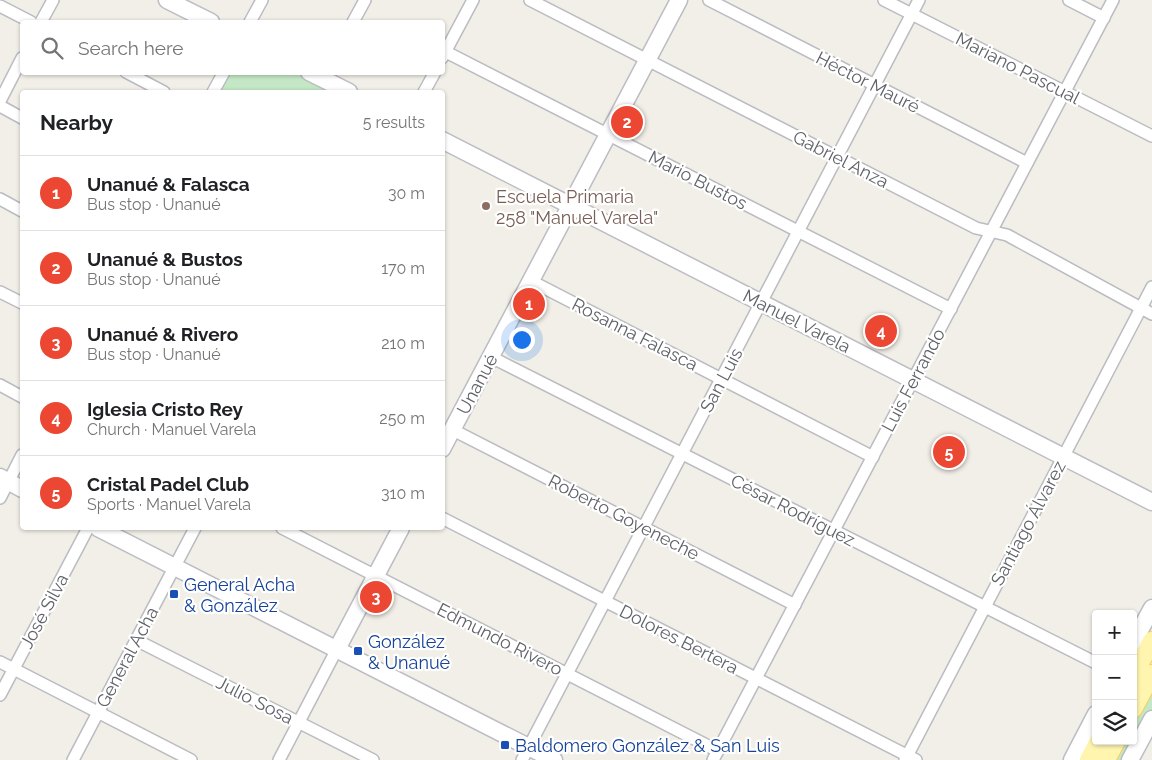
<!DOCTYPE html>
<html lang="en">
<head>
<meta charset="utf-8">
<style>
  body { margin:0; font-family:Raleway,sans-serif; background:#f6f6f6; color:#202124 }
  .controls { position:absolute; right:15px; bottom:15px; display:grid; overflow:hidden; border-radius:5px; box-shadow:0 1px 4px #0004 }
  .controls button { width:45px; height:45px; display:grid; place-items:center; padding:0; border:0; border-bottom:1px solid #e0e0e0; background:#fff; color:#202124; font:25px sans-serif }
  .you { position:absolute; left:521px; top:339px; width:18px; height:18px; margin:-12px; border:4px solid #fff; border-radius:50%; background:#1a73e8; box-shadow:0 0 0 8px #1a73e833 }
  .badge { display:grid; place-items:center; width:32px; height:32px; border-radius:50%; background:#ec4732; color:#fff; font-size:16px; font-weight:700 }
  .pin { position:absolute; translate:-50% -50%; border:2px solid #fff; box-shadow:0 1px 5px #0006 }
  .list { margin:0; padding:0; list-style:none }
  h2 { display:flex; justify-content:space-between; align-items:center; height:65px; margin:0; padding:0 20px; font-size:21px }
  h2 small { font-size:16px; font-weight:400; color:#757577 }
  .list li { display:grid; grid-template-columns:32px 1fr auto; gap:15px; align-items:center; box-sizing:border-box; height:75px; padding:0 20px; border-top:1px solid #e0e0e0 }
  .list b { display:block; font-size:19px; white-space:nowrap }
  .list p { margin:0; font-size:16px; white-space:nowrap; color:#757577 }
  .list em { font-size:16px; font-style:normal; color:#757577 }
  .icon { flex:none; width:28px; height:28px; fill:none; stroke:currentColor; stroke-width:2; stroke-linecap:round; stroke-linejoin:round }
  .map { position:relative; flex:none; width:1152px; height:760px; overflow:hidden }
  .search { position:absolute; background:#fff; box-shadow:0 1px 4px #0004; left:20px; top:20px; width:425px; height:55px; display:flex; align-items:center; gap:12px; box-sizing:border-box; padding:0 18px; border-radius:5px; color:#757577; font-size:19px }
  .panel { position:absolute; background:#fff; box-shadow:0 1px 4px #0004; left:20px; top:90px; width:425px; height:440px; border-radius:5px }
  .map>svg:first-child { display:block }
  .green { fill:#c4e8c5 }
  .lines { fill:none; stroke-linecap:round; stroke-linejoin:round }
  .street-casing { stroke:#babcc1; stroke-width:14 }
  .secondary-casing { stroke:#bbbdc3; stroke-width:19 }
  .primary-casing { stroke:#f4ce5e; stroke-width:20 }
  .street { stroke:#fff; stroke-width:11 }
  .secondary { stroke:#fff; stroke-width:16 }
  .primary { stroke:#fff5ae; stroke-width:18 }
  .education-dot { fill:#8d6e63; stroke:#fff; stroke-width:2 }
  .transit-dot { fill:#1a4fb4; stroke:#fff; stroke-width:2 }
  .labels { text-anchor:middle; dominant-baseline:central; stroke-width:4.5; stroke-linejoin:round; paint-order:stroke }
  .street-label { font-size:18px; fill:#5f6268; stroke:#fff }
  .education-label { font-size:18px; fill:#785e54; stroke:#fff; text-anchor:start }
  .transit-label { font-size:18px; fill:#164399; stroke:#fff; text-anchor:start }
</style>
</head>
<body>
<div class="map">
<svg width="1152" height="760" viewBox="0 0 1152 760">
  <rect width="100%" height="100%" fill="#f1efe7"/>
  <g class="green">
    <path d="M225,72L302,73L340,92H215Z"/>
    <path d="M1152,684V711L1126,760H1111L1121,741H1133V719Z"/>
  </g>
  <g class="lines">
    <defs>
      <g id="street">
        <path d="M530,0L976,228L1007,235L1152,314"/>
        <path d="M709,0L1027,163"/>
        <path d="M884,0L1152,136"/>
        <path d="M1069,0L1104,18"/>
        <path d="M0,6L31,22"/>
        <path d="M41,22L53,0"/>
        <path d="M250,22L262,0"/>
        <path d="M353,22L365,0"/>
        <path d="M446,52L951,309"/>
        <path d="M442,58L473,0"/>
        <path d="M126,72L164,92"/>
        <path d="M213,92L224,72"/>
        <path d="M424,92L435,72"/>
        <path d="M0,101L22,58"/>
        <path d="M0,106L22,118"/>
        <path d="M0,199L22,211"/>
        <path d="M531,281L873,457"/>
        <path d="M0,292L22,303"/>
        <path d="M491,357L1096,663"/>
        <path d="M0,385L22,397"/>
        <path d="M453,430L795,605"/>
        <path d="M0,498L22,455"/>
        <path d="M442,518L916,760"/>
        <path d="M282,528L718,751"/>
        <path d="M136,640L373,760"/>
        <path d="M0,662L191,760"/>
        <path d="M0,695L88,528"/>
        <path d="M73,760L195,528"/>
        <path d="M279,760L337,649"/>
        <path d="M522,760L919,0"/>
        <path d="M713,760L1113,0"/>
        <path d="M905,760L1152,287"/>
      </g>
      <g id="secondary">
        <path d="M167,0L211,22"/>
        <path d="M309,72L349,92"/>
        <path d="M442,140L1152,502"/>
        <path d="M442,449L679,0"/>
        <path d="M0,477L22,489"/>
        <path d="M98,528L554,760"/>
        <path d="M1133,643L1152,608"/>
        <path d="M337,649L401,528"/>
        <path d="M1072,760L1096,714"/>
        <path d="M1130,760L1152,719"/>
      </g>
      <g id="primary">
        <path d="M1133,676L1152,641"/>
        <path d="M1133,709L1152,674"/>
        <path d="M1089,760L1099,741"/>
        <path d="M1106,760L1116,741"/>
      </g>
    </defs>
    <use href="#street" class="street-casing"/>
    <use href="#secondary" class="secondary-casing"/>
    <use href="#primary" class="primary-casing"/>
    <use href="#street" class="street"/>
    <use href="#secondary" class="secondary"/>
    <use href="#primary" class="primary"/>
  </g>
  <circle class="education-dot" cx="486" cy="206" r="5"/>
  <g class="transit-dot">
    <rect x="169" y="589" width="10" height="10" rx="2.5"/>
    <rect x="353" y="646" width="10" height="10" rx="2.5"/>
    <rect x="500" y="740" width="10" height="10" rx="2.5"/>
  </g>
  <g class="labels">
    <g class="street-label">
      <text transform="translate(1018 68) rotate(27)">Mariano Pascual</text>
      <text transform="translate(868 82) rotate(27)">Héctor Mauré</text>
      <text transform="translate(841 159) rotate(27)">Gabriel Anza</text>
      <text transform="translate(698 180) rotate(27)">Mario Bustos</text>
      <text transform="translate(797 321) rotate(27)">Manuel Varela</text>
      <text transform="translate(635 334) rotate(27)">Rosanna Falasca</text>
      <text transform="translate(721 380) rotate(-62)">San Luis</text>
      <text transform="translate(913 380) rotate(-62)">Luis Ferrando</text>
      <text transform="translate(477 384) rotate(-62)">Unanué</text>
      <text transform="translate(793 510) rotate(27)">César Rodríguez</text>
      <text transform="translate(624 517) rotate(27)">Roberto Goyeneche</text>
      <text transform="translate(1028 523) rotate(-62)">Santiago Álvarez</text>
      <text transform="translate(44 611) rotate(-62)">José Silva</text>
      <text transform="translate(500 639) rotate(27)">Edmundo Rivero</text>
      <text transform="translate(679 639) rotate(27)">Dolores Bertera</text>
      <text transform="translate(127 657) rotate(-62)">General Acha</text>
      <text transform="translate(255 700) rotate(27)">Julio Sosa</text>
    </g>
    <g class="education-label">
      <text x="496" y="196">Escuela Primaria<tspan x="496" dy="21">258 "Manuel Varela"</tspan></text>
    </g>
    <g class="transit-label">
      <text x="184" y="584">General Acha<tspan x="184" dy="21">&amp; González</tspan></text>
      <text x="368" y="641">González<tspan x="368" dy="21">&amp; Unanué</tspan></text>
      <text x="515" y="745">Baldomero González &amp; San Luis</text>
    </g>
  </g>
</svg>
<div class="controls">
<button>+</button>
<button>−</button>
<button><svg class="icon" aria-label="layers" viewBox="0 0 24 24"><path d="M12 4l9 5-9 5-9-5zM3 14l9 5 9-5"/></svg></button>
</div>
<div class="you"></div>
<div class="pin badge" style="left:529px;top:304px">1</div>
<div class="pin badge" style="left:627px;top:122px">2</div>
<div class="pin badge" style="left:376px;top:597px">3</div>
<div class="pin badge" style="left:881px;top:331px">4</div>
<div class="pin badge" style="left:949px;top:452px">5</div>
<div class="search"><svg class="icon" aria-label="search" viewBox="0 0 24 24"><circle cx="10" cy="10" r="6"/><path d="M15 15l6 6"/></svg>Search here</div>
<section class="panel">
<h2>Nearby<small>5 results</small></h2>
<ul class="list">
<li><span class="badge">1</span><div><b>Unanué &amp; Falasca</b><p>Bus stop · Unanué</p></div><em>30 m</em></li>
<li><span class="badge">2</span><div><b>Unanué &amp; Bustos</b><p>Bus stop · Unanué</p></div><em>170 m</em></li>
<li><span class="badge">3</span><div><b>Unanué &amp; Rivero</b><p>Bus stop · Unanué</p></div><em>210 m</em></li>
<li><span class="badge">4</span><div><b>Iglesia Cristo Rey</b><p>Church · Manuel Varela</p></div><em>250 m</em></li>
<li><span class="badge">5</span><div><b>Cristal Padel Club</b><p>Sports · Manuel Varela</p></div><em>310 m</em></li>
</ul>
</section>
</div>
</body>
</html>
